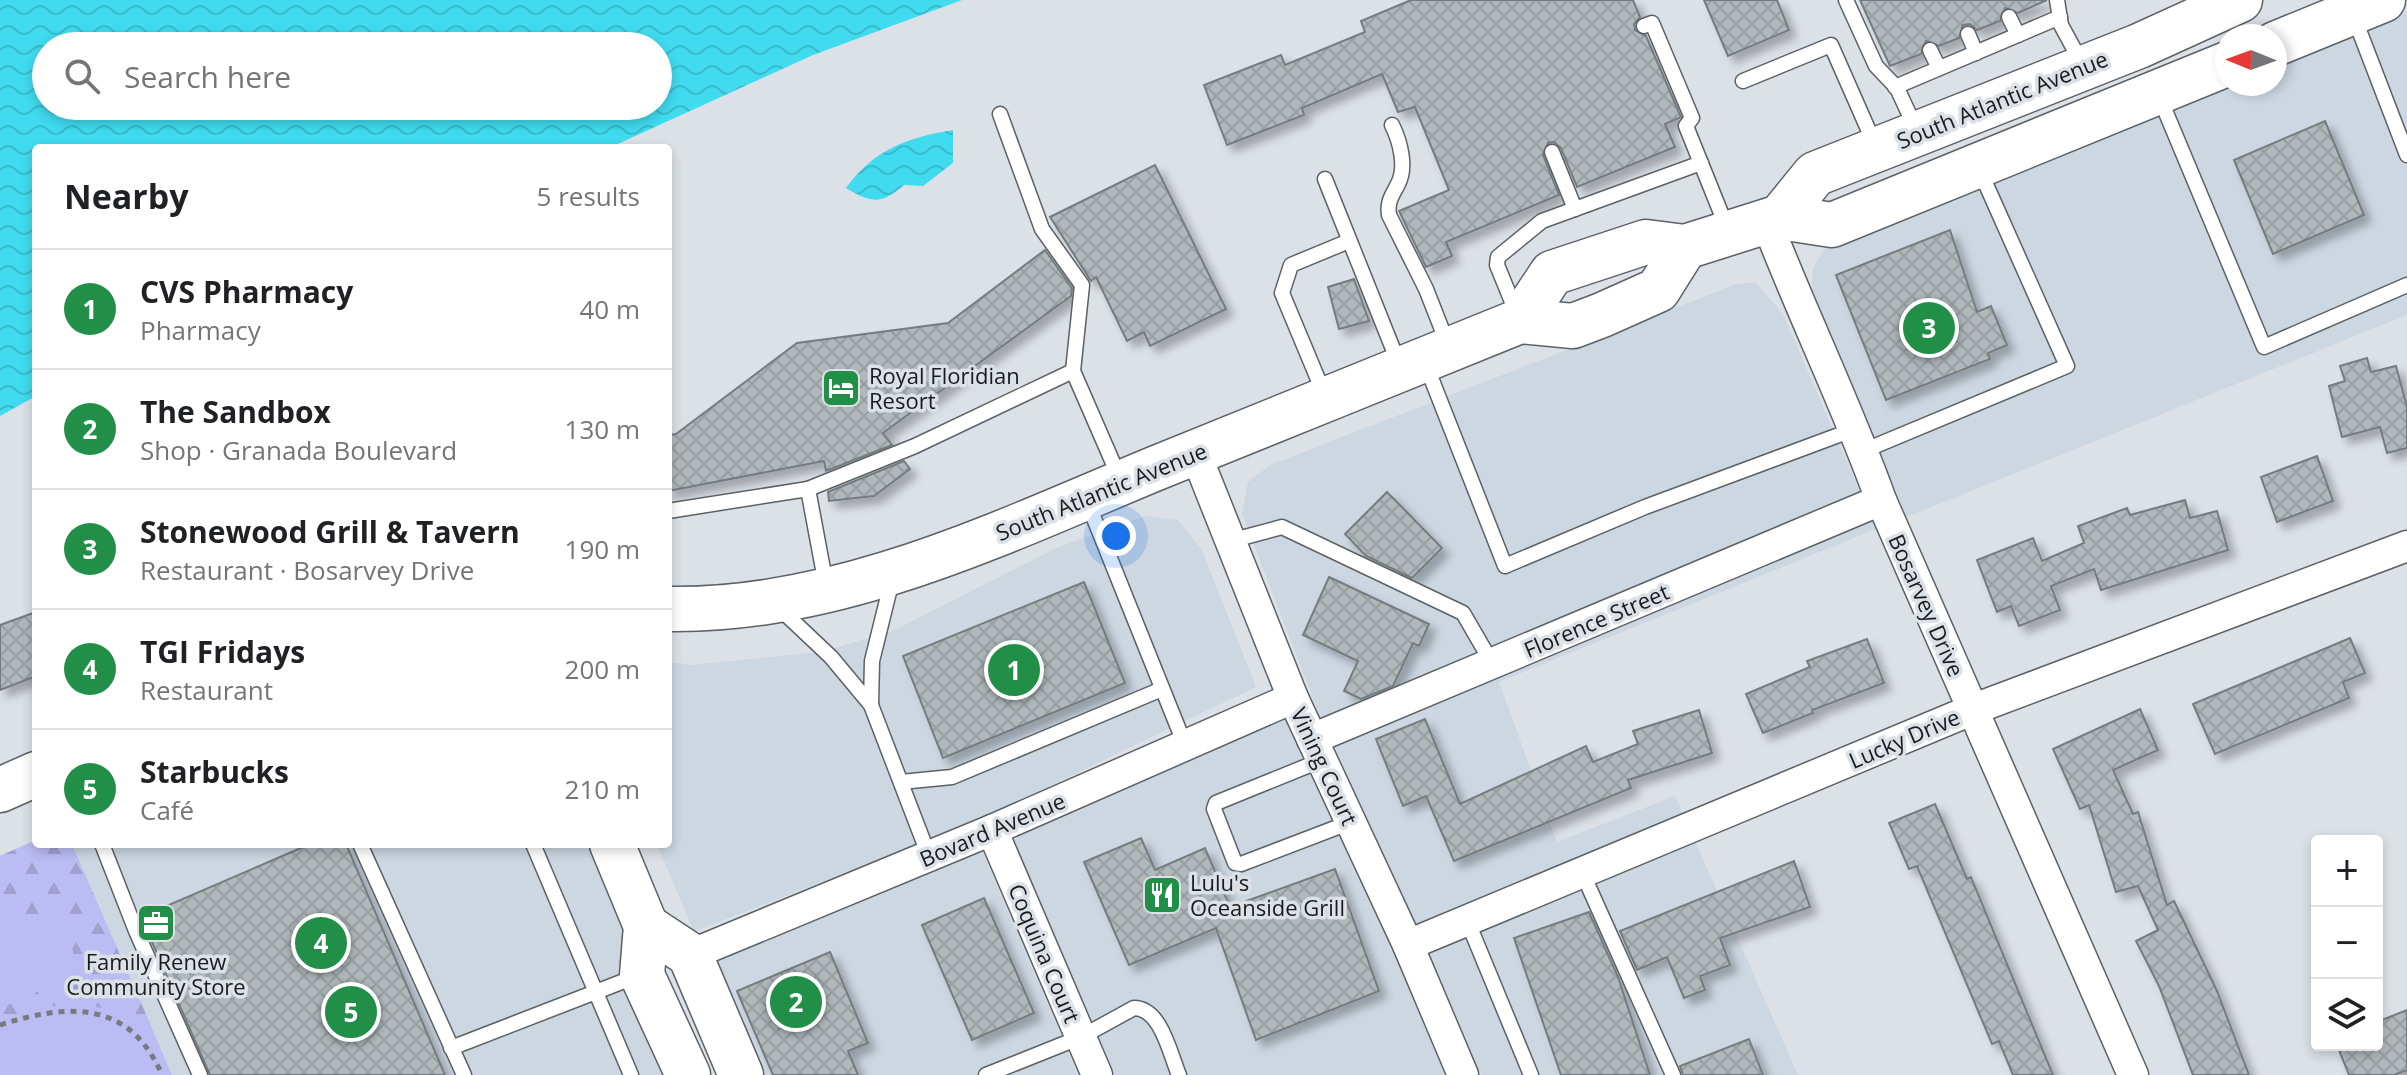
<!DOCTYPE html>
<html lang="en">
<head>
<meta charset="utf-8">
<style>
  body { margin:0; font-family:"Open Sans",sans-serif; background:#f2f2f2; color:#202124 }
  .controls { position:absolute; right:24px; bottom:24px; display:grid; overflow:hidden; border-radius:8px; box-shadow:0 4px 12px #0003 }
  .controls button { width:72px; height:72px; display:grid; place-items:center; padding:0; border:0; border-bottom:2px solid #e0e0e0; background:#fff; color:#202124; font:40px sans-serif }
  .compass { position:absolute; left:2215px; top:24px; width:72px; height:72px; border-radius:50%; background:#fff; box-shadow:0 4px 12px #0003; rotate:271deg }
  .you { position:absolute; left:1116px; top:536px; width:28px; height:28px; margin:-20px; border:6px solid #fff; border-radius:50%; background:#1a73e8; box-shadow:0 0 0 12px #1a73e833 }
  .badge { display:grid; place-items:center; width:52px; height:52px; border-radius:50%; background:#218f47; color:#fff; font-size:26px; font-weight:700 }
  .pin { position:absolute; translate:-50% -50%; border:4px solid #fff; box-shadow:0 2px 8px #0006 }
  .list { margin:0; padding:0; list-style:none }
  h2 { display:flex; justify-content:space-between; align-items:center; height:104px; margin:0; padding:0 32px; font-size:34px }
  h2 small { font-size:26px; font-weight:400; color:#757577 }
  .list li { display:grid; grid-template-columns:52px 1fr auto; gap:24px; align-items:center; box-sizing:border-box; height:120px; padding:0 32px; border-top:2px solid #e0e0e0 }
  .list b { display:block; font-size:30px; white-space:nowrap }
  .list p { margin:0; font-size:26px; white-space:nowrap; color:#757577 }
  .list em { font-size:26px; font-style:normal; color:#757577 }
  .icon { flex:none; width:44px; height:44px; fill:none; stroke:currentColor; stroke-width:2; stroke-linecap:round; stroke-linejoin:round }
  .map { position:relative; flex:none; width:2407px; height:1075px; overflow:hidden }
  .search { position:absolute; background:#fff; box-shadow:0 4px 12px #0003; left:32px; top:32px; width:640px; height:88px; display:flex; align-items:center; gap:20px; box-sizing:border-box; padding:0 28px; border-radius:44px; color:#757577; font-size:30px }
  .panel { position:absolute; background:#fff; box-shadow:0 4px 12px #0003; left:32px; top:144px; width:640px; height:704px; border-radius:8px }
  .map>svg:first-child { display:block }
  .built { fill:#ccd7e2 }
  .grass { fill:#bbbcf4 }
  .forest { fill:url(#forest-firs) }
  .water { fill:url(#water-waves); fill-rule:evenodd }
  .building { fill:url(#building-cross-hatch); stroke:#757c7f; stroke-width:2; filter:url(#shadow) }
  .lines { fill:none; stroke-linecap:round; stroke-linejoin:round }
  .lane-casing { stroke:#5c6165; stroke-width:17 }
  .street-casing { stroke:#5c6165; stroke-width:33 }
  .primary-casing { stroke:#5c6165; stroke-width:47 }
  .path { stroke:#787b7e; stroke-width:5; stroke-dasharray:6 6; stroke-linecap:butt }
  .lane { stroke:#fff; stroke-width:14 }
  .street { stroke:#fff; stroke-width:30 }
  .primary { stroke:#fff; stroke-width:44 }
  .labels { text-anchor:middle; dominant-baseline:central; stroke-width:7; stroke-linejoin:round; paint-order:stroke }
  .street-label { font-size:22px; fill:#191b1c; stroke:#dce1e7 }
  .poi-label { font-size:22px; fill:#191b1c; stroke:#dce1e7; text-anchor:start }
</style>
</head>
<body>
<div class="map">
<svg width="2407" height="1075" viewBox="0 0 2407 1075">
  <defs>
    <pattern id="forest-firs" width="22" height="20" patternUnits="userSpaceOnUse" patternTransform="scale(2)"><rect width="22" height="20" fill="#bbbcf4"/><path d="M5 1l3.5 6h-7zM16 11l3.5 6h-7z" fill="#a0a1d1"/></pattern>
    <pattern id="water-waves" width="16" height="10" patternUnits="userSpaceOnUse" patternTransform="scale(2)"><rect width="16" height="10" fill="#40dbef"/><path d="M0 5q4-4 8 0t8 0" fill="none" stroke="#38bbcc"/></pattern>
    <pattern id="building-cross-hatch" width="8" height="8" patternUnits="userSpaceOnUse" patternTransform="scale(2)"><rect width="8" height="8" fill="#b0b8bb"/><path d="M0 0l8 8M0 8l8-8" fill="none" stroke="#979ea0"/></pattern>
    <filter id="shadow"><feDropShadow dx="7" dy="7" stdDeviation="4" flood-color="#0004"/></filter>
  </defs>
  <rect width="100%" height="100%" fill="#dce1e7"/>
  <g class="built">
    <path d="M2407,12V315L1907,517L1811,299L1813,268L1824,250L2229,84H2275V65Z"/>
    <path d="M1755,282L1783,314L1860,492L1321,719L1242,514L1248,482L1270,465L1734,285Z"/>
    <path d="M1145,516L1178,520L1202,550L1256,687L985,817L694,932L657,844H668V662L690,665L821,652L893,631L1058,547Z"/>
    <path d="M1872,520L1876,529L1499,682L1557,842L1675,796L1683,814L1417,925L1334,746Z"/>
    <path d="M1284,718L1392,951L1445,1075H1115L1013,838Z"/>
    <path d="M1695,841L1798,1075H1481L1430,953Z"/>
    <path d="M71,844H597L620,900L626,976L671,1075H172Z"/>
    <path d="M982,851L1078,1075H758L710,959Z"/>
  </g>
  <path class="grass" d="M36,840V844H72L172,1075H0V856Z"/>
  <g class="forest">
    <path d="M36,840V844H71L152,1028L144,1033C122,1005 85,1004 51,1006L48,992L80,977L64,920L55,911L25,919C0,901 0,890 0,856Z"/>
    <path d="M40,989L46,1010L0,1023V1007L29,998Z"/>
  </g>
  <g class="water">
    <path d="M0,0H962L813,55L609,148H36V396L0,416ZM46,46H658V106H46Z"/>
    <path d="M953,130V163L923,186L904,185C881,205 871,203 846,188C873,150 908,137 953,130Z"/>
  </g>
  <g class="building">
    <path d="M1411,0H1633L1640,17L1634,24L1635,30L1646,36L1681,117L1665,124L1675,147L1577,187L1561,148L1554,142L1548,143L1543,155L1559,195L1446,242L1452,256L1426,267L1399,211L1449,190L1415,107L1398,112L1382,74L1302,108L1304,115L1227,145L1204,85L1281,55L1285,65L1365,32L1361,21Z"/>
    <path d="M1704,0H1777L1789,30L1728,56Z"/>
    <path d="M1860,0H2047L2018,13L2005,8L2000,21L1977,30L1970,24L1963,25L1959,38L1939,46L1926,41L1921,54L1890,66Z"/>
    <path d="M2325,121L2364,215L2273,254L2234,160Z"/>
    <path d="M1155,165L1226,309L1150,346L1144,332L1127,341L1096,277L1091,281L1050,217Z"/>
    <path d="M1950,230L1977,312L1991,306L2007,345L1988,353L1990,359L1886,400L1836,275Z"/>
    <path d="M1045,250L1072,288L1071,296L883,433L892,445L826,471L824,461L668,491V435L676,434L797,343L948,323Z"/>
    <path d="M1354,279L1369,321L1339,329L1328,287Z"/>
    <path d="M2367,358L2371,372L2396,366L2407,407V448L2387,453L2380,427L2342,437L2329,386L2345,381L2340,366Z"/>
    <path d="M2317,456L2333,501L2277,522L2261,477Z"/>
    <path d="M904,461L910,469L874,496L829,501L828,492Z"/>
    <path d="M1387,492L1442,548L1412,578L1366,556L1345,534Z"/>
    <path d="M2185,500L2190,518L2217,511L2228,550L2101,590L2094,569L2051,586L2060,610L2019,626L2011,606L1997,612L1977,560L2033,538L2042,561L2084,543L2078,526L2127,508L2130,515Z"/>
    <path d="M1329,577L1429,624L1419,646L1413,643L1393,686L1361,699L1344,691L1358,661L1303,635Z"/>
    <path d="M1084,582L1125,683L943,758L903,656Z"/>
    <path d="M36,612V676L0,690V625Z"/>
    <path d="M2350,638L2365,673L2343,682L2349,698L2215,754L2193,704Z"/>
    <path d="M1867,639L1884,683L1812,710L1813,713L1763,733L1746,694L1810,667L1807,661Z"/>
    <path d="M2140,709L2158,750L2113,770L2133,814L2138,812L2167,905L2174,901L2217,991L2249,1075H2193L2159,986L2136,941L2158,930L2138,886L2116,892L2089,805L2080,809L2053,749Z"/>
    <path d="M1699,710L1712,753L1628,780L1631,788L1454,861L1426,796L1403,806L1376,739L1425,719L1460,804L1586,746L1593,762L1638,744L1633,731Z"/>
    <path d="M1935,804L1967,879L1971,877L2053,1075H2013L1999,1041L1992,1044L1917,866L1909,869L1889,823Z"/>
    <path d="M1141,838L1155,870L1205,848L1230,907L1335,869L1379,991L1256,1040L1216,928L1129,965L1084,862Z"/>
    <path d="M310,844H346L445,1075H210L141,917Z"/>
    <path d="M1794,861L1810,907L1720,938L1730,965L1700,976L1705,990L1684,998L1667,957L1637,970L1620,931Z"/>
    <path d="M984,898L1034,1013L972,1040L922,925Z"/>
    <path d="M1589,912L1618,977L1650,1075H1561L1514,938Z"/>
    <path d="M830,952L868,1043L848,1051L858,1075H773L737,991Z"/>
    <path d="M2407,1010V1070L2394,1075H2349L2337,1045H2377V1022Z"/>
    <path d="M1749,1039L1763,1075H1683L1680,1066Z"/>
  </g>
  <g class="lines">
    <defs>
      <g id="lane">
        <path d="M1846,0L1876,66L1897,88L1916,129"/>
        <path d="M2057,0L2061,25L2081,62"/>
        <path d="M2009,17L2018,35"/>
        <path d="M2354,17L2407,155"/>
        <path d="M1644,26L1652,23L1692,118L1686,126L1727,228"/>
        <path d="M1968,34L1976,53"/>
        <path d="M1930,50L1939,68"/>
        <path d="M1743,81L1831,45L1875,145"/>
        <path d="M1895,87L2060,17"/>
        <path d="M2159,96L2264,347L2407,285"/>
        <path d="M1000,114L1042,229L1082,285L1073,371L1120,479"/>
        <path d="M1392,125C1400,141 1407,167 1398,184C1392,196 1387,201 1389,215L1426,289L1448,345"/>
        <path d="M1552,152L1575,209"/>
        <path d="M1325,179L1399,364"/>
        <path d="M1517,314L1497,265L1498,257L1542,221L1701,163"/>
        <path d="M1426,365L1505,566L1645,507L1855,429"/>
        <path d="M1325,396L1282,293L1291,265L1349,241"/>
        <path d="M1863,451L2067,366L1980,171"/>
        <path d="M808,489L915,446L1073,371"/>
        <path d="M1087,501L1185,745"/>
        <path d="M668,511L808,489L826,585"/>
        <path d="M1230,541L1282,527L1463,613L1492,663"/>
        <path d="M778,607L831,657L871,705L872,661L892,580"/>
        <path d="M871,705L929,856"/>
        <path d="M1322,760L1216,803L1214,809L1235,863L1241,864L1351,822"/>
        <path d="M901,782L952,777L1162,689"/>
        <path d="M102,844L136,931L200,1075"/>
        <path d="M360,844L464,1075"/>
        <path d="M533,844L631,1075"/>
        <path d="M1582,872L1673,1075"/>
        <path d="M1467,920L1531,1075"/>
        <path d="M451,1048L637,976"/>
        <path d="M986,1075L1081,1037L1134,1008C1161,1008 1170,1054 1179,1075"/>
      </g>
      <g id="street">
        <path d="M1766,220C1802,314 1847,405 1881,500L2133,1075"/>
        <path d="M1195,452L1293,698L1408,945L1463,1075"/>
        <path d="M1312,739L1881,500"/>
        <path d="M992,830L1097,1075"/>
        <path d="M1408,945L1974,709L2407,546"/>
        <path d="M690,955L992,830L1293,698"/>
      </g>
      <g id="primary">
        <path d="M2275,44L2383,0"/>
        <path d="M1780,217L1815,174L2139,46L2240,0"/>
        <path d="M1520,321L1552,273L1646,242L1685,247L1780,217L1832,225L2227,64"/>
        <path d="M668,609C838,612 1000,533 1154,469C1276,419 1398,371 1520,321L1573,326L1602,315L1658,290L1685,247"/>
        <path d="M0,790L36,774"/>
        <path d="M612,844L646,926L642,975L688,1075"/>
        <path d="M646,926L690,955L741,1075"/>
      </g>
    </defs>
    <use href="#lane" class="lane-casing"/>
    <use href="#street" class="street-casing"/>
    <use href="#primary" class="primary-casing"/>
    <path class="path" d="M0,1025C68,1003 130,1000 162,1075"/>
    <use href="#lane" class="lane"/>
    <use href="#street" class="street"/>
    <use href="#primary" class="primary"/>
  </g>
  <defs>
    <symbol id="hotel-square" viewBox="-11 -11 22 22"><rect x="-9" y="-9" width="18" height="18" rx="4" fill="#218f47" stroke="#dce1e7"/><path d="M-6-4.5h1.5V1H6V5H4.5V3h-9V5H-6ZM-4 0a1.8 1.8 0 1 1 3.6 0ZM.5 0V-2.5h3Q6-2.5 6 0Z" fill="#fff"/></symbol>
    <symbol id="restaurant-square" viewBox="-11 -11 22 22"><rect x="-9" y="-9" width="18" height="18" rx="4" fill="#218f47" stroke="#dce1e7"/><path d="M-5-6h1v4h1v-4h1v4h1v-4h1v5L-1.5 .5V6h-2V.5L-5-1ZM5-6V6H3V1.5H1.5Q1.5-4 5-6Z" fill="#fff"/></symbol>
    <symbol id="office-square" viewBox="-11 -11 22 22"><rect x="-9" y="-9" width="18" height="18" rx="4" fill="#218f47" stroke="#dce1e7"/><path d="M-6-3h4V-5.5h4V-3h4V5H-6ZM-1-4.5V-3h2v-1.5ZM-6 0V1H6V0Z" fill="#fff"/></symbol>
  </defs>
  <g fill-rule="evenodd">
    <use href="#hotel-square" x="819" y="366" width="44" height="44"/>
    <use href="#restaurant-square" x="1140" y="873" width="44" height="44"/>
    <use href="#office-square" x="134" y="901" width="44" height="44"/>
  </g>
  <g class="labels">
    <g class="street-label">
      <text transform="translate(2002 99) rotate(-22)">South Atlantic Avenue</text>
      <text transform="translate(1101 491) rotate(-22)">South Atlantic Avenue</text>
      <text transform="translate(1927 605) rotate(66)">Bosarvey Drive</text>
      <text transform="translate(1596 620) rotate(-23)">Florence Street</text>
      <text transform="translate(1904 738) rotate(-23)">Lucky Drive</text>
      <text transform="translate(1325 766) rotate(65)">Vining Court</text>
      <text transform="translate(992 829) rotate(-23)">Bovard Avenue</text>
      <text transform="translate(1045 953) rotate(67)">Coquina Court</text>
    </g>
    <g class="poi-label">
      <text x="869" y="375">Royal Floridian<tspan x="869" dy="25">Resort</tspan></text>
      <text x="1190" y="882">Lulu's<tspan x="1190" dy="25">Oceanside Grill</tspan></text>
      <text x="156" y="961" text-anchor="middle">Family Renew<tspan x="156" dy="25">Community Store</tspan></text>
    </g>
  </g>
</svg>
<div class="controls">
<button>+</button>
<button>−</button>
<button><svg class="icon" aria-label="layers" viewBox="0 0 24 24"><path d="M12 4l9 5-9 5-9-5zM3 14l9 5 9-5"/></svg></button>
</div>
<svg class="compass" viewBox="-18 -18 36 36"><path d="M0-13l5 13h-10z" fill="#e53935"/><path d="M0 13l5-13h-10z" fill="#757577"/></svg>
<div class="you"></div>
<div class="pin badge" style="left:1014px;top:670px">1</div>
<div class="pin badge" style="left:796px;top:1002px">2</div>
<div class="pin badge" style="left:1929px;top:328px">3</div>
<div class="pin badge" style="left:321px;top:943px">4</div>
<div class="pin badge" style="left:351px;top:1012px">5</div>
<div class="search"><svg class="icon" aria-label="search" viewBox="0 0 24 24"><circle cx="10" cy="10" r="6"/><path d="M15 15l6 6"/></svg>Search here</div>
<section class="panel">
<h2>Nearby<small>5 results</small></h2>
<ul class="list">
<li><span class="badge">1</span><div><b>CVS Pharmacy</b><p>Pharmacy</p></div><em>40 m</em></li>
<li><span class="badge">2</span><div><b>The Sandbox</b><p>Shop · Granada Boulevard</p></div><em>130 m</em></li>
<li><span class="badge">3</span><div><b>Stonewood Grill &amp; Tavern</b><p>Restaurant · Bosarvey Drive</p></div><em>190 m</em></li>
<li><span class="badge">4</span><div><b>TGI Fridays</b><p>Restaurant</p></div><em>200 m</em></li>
<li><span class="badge">5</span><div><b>Starbucks</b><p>Café</p></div><em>210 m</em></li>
</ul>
</section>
</div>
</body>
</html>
